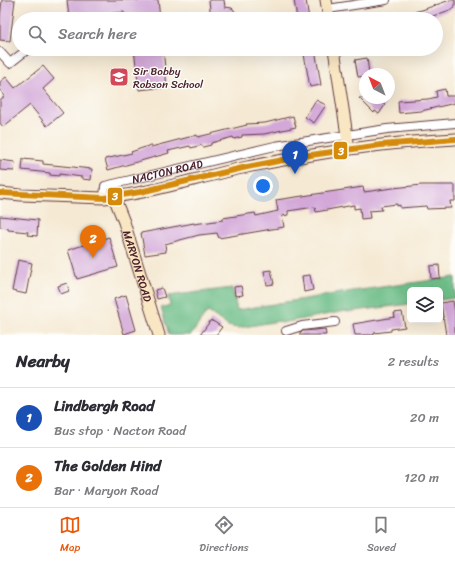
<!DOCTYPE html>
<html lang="en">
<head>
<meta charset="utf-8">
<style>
  body { margin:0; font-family:Sriracha,sans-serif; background:#f2f2f3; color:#2b2b33 }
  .controls { position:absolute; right:12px; bottom:12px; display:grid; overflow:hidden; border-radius:6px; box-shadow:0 4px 16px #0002 }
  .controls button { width:36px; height:36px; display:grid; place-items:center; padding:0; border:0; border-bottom:1px solid #e1e1e2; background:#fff; color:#2b2b33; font:20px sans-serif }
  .compass { position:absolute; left:359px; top:68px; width:36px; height:36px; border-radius:50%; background:#fff; box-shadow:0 4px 16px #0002; rotate:318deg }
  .you { position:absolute; left:263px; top:186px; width:14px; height:14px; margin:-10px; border:3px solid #fff; border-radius:50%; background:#1a73e8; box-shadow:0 0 0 6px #1a73e833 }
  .badge { display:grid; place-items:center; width:26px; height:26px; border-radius:50%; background:#ea580c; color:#fff; font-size:13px; font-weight:700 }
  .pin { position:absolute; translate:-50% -33px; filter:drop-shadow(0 1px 2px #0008) }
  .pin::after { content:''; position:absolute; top:21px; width:14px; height:12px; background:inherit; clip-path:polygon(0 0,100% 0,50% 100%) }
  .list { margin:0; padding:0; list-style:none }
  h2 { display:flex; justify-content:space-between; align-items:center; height:52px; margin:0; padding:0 16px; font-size:17px }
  h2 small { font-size:13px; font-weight:400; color:#7c7c81 }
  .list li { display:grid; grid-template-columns:26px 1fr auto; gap:12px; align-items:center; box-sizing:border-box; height:60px; padding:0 16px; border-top:1px solid #e1e1e2 }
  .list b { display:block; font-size:15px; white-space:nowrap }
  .list p { margin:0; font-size:13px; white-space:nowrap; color:#7c7c81 }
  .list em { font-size:13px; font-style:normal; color:#7c7c81 }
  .icon { flex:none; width:22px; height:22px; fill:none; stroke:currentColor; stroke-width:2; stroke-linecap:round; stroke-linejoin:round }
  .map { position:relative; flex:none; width:455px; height:335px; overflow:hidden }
  .search { position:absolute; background:#fff; box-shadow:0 4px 16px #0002; left:12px; right:12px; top:12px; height:44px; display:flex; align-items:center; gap:10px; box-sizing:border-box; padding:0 14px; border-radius:22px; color:#7c7c81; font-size:15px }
  .sheet { height:172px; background:#fff }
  nav { display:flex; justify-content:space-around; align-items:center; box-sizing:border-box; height:56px; border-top:1px solid #e1e1e2; background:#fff; font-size:11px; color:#7c7c81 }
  nav a { display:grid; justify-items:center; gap:2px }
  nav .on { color:#ea580c }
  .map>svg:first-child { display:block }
  .forest { fill:#6ebe89; stroke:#5c6e5a }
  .building { fill:#d3a8d9 }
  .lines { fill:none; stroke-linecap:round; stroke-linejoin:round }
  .street-casing { stroke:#643d44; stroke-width:10 }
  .secondary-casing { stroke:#643d44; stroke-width:13 }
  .street { stroke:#fff; stroke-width:8 }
  .secondary { stroke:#f9e7c3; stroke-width:11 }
  .bus-1-casing { stroke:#fdfcf7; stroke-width:9 }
  .bus-1 { stroke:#d48b09; stroke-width:6 }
  .labels { text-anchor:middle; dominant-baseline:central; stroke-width:3; stroke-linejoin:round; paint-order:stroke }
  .poi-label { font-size:11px; fill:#4a1f2b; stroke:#fdfcf7; text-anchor:start }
  .street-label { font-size:11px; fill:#4a1f2b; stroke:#fdfcf7 }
  .line-badge { stroke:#fdfcf7; stroke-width:1.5 }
  .badge-label { font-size:11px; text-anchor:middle; font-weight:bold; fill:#fff }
</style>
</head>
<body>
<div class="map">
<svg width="455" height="335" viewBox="0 0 455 335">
  <rect width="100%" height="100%" fill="#fdfcf7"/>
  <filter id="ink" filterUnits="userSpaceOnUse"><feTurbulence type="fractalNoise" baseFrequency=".025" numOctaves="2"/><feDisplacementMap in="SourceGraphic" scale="8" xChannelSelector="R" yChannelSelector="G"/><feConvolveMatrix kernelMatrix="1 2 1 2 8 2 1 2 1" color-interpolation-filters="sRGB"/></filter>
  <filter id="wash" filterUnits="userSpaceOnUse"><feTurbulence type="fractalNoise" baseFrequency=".012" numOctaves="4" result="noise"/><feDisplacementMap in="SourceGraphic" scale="16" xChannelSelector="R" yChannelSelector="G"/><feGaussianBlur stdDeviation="0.9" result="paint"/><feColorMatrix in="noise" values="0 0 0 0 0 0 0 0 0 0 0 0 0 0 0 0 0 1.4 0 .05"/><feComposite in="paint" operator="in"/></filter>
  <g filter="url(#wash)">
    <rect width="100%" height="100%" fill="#f5e9d3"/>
    <path class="forest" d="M455,277V298L440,300V290H410V304L347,312L346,311L281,323L279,321L238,328L228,326L210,313L207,312L191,335H169L161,308L170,305L168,296L232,288L237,310L353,291Z"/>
    <g id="blocks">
      <g class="building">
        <path d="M2,0H15L10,41L0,40V18Z"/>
        <path d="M67,0H158L160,19H125L124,12L69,18Z"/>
        <path d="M209,0H224L225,7L232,8L234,10L237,19H211Z"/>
        <path d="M294,0H306L309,19H297Z"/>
        <path d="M450,0H455V7L450,10L424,19H398L397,16L422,10Z"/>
        <path d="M134,49H163L167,87L139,90Z"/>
        <path d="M303,49H315L321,85L310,87Z"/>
        <path d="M367,58L369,74H365V76L358,77L355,60Z"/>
        <path d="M43,66L54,79L43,89L63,113L47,126L30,105L3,127L0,123V100L5,96L0,90V82L6,77L15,88Z"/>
        <path d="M445,89L446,96H455V103L421,111L399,113L398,101L428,99L437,97L436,91Z"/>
        <path d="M359,98H376L385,105L379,114L375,111L374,113Z"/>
        <path d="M316,100L326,105L314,123L305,117Z"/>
        <path d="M293,116L296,127L264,134L242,135V137L234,139L233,137L211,143V145L203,147L202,145L191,148L190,146L168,151L169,153L108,170L105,159L132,153L131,152L151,145V147L197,135L198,137L247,125L246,124L265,123Z"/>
        <path d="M23,159L43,161V164L92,169L91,180L82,179V177L59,174V176L50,175V173L22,170Z"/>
        <path d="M0,160L15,162L14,171L0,170Z"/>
        <path d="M422,185H455V201H450L451,208L427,209L426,206L400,208V205L397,206V204L381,206L382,210L369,211L370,218L361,219L360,208L354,209V205L316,212L315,207L301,209L288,211V215L282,216L284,227L219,238L217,233L199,235L165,244L166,252L145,255L141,233L194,223V224L223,220V218L255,213L256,216L278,211L276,200L363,187L364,192L393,188Z"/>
        <path d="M0,216L38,220L37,236L27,235L28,232L8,230V228L0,227Z"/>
        <path d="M109,237L118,267L77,279L68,250Z"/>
        <path d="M18,260L32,263L26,294L12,291Z"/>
        <path d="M439,265L440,278L431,279L430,266Z"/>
        <path d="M271,270L274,284L267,285L264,271Z"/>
        <path d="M310,275L313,290L304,292L302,276Z"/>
        <path d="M67,283L69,291L61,294L58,286Z"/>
        <path d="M241,286L243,295L235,296L234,287Z"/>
        <path d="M162,288L165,297L157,299L155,290Z"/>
        <path d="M126,295L136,330L124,334L114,299Z"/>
        <path d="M453,301L455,312V335H446L441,303Z"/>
        <path d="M402,312L405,327L391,329V331L374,333V335H355L353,324L395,317L394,313Z"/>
        <path d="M211,320L222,327L216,335H200Z"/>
        <path d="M325,329L326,335H300V332L303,331Z"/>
      </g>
    </g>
  </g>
  <g filter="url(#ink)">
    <use href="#blocks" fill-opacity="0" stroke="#643d44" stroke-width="1"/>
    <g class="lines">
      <defs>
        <g id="street">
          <path d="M328,9L386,0"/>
          <path d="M0,52L10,63L28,49"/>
          <path id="s1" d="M104,198L105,186L275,146L387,129L455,123"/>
          <path d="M286,331L302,326L335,322"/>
        </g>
        <g id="secondary">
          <path d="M326,0L329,19"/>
          <path d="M334,49L349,149"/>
          <path d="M0,193L21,195L104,198C153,193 199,177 247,167C297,157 349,148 400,143C418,141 437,140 455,139"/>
          <path id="s2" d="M114,197L124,222L159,335"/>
        </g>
      </defs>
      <use href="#street" class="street-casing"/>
      <use href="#secondary" class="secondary-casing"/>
      <use href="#street" class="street"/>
      <use href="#secondary" class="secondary"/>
      <defs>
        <path id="bus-1" d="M0,193L104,198L140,192L247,167L304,156L381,145L455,139"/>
      </defs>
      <use href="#bus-1" class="bus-1-casing"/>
      <use href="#bus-1" class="bus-1"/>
    </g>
  </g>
  <defs>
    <symbol id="school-square" viewBox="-11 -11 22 22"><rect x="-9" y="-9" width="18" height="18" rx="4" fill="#d1495b" stroke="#fdfcf7"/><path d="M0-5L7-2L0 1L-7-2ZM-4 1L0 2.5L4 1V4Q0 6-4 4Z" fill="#fff"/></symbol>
  </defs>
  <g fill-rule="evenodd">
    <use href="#school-square" x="108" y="66" width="22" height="22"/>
  </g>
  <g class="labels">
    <g class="poi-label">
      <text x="133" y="71">Sir Bobby<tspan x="133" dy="13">Robson School</tspan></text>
    </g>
    <g class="street-label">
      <text stroke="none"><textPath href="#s1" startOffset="76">NACTON ROAD</textPath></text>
      <text stroke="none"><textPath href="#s2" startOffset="73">MARYON ROAD</textPath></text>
    </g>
  </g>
  <g class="line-badge">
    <rect x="333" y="141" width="15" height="19" rx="4" fill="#d48b09"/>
    <rect x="107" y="187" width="16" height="19" rx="4" fill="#d48b09"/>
  </g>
  <g class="badge-label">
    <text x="341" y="155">3</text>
    <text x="115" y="200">3</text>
  </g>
</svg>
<div class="controls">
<button><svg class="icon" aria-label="layers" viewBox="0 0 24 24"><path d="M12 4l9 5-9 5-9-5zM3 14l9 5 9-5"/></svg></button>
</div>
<svg class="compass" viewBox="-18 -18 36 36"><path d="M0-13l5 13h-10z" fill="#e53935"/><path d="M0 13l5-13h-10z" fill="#7c7c81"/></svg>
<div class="you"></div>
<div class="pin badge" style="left:295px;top:174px;background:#1a4fb4">1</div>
<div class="pin badge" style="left:93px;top:258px;background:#e8710a">2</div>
<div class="search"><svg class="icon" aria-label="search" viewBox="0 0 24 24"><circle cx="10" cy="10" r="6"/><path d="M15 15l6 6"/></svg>Search here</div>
</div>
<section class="sheet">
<h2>Nearby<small>2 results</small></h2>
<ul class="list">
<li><span class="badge" style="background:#1a4fb4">1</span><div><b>Lindbergh Road</b><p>Bus stop · Nacton Road</p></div><em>20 m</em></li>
<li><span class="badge" style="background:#e8710a">2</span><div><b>The Golden Hind</b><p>Bar · Maryon Road</p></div><em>120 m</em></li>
</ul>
</section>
<nav>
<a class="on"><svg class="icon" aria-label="map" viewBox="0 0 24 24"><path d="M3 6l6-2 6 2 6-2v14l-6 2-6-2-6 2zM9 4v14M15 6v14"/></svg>Map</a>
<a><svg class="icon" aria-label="directions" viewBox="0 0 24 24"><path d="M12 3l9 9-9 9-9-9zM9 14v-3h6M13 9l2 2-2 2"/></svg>Directions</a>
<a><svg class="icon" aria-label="saved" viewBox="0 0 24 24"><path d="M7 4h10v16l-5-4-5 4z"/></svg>Saved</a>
</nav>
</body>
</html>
